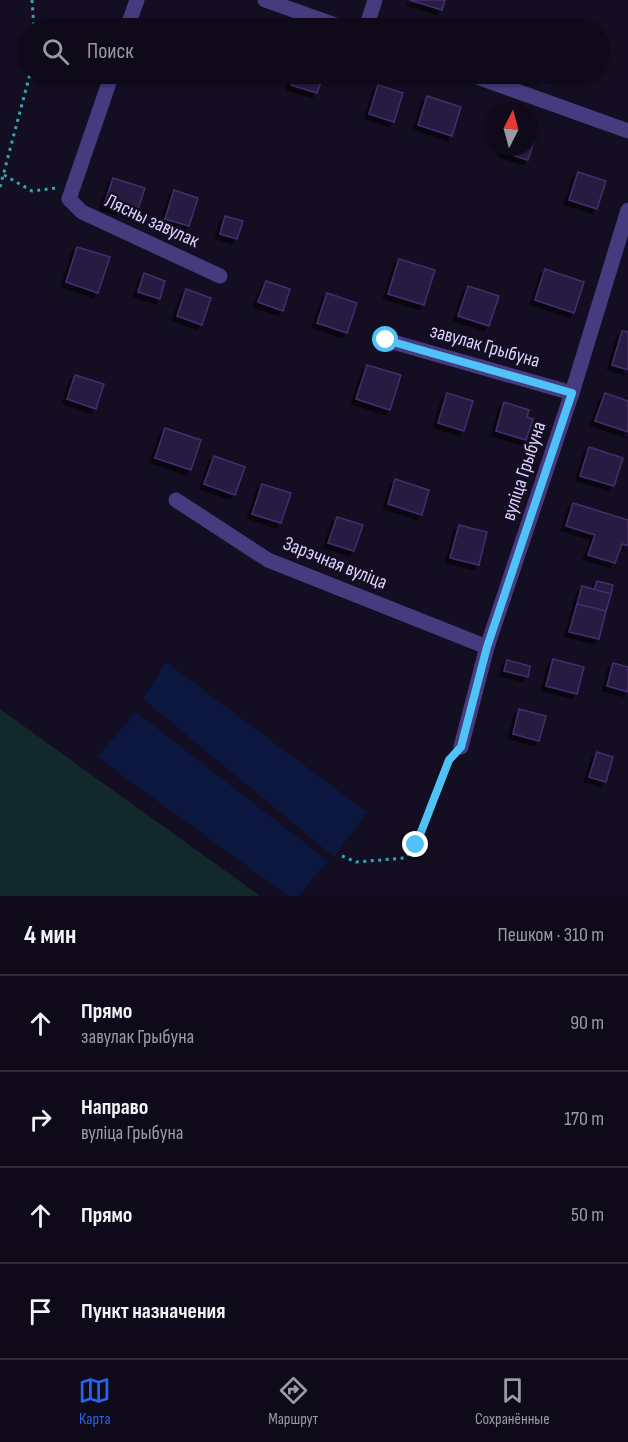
<!DOCTYPE html>
<html lang="ru">
<head>
<meta charset="utf-8">
<style>
  body { margin:0; font-family:"Sofia Sans Condensed",sans-serif; background:#181323; color:#f1f3f6 }
  .compass { position:absolute; left:484px; top:102px; width:54px; height:54px; border-radius:50%; background:#0f0a1a; box-shadow:0 2px 4px #0004; rotate:6deg }
  .stop { position:absolute; width:18px; height:18px; margin:-14px; border:4px solid #4fc3f7; border-radius:50%; background:#fff }
  .stop.end { background:#4fc3f7; border-color:#fff; box-shadow:0 2px 6px #0008 }
  .list { margin:0; padding:0; list-style:none }
  h2 { display:flex; justify-content:space-between; align-items:center; height:78px; margin:0; padding:0 24px; font-size:26px }
  h2 small { font-size:20px; font-weight:400; color:#9b9aa2 }
  .list li { display:grid; grid-template-columns:39px 1fr auto; gap:18px; align-items:center; box-sizing:border-box; height:96px; padding:0 24px; border-top:2px solid #2f2b39 }
  .list b { display:block; font-size:22px; white-space:nowrap }
  .list p { margin:0; font-size:20px; white-space:nowrap; color:#9b9aa2 }
  .list em { font-size:20px; font-style:normal; color:#9b9aa2 }
  .icon { flex:none; width:33px; height:33px; fill:none; stroke:currentColor; stroke-width:2; stroke-linecap:round; stroke-linejoin:round }
  .map { position:relative; flex:none; width:628px; height:896px; overflow:hidden }
  .search { position:absolute; background:#0f0a1a; box-shadow:0 2px 4px #0004; left:18px; right:18px; top:18px; height:66px; display:flex; align-items:center; gap:15px; box-sizing:border-box; padding:0 21px; border-radius:33px; color:#9b9aa2; font-size:22px }
  .sheet { height:462px; background:#0f0a1a }
  nav { display:flex; justify-content:space-around; align-items:center; box-sizing:border-box; height:84px; border-top:2px solid #2f2b39; background:#0f0a1a; font-size:16px; color:#9b9aa2 }
  nav a { display:grid; justify-items:center; gap:3px }
  nav .on { color:#2563eb }
  .map>svg:first-child { display:block }
  .green { fill:#12292b }
  .water { fill:#0b173e }
  .building { fill:#281b42; stroke:#432e6d; stroke-width:1.5; filter:url(#shadow) }
  .lines { fill:none; stroke-linecap:round; stroke-linejoin:round }
  .path { stroke:#32a6b0; stroke-width:3; stroke-dasharray:3 4.5; stroke-linecap:butt }
  .street { stroke:#473b7f; stroke-width:15 }
  .route { stroke:#4fc3f7; stroke-width:8 }
  .labels { text-anchor:middle; dominant-baseline:central; stroke-width:4.5; stroke-linejoin:round; paint-order:stroke }
  .street-label { font-size:20px; fill:#dcd1fd; stroke:#140e22 }
</style>
</head>
<body>
<div class="map">
<svg width="628" height="896" viewBox="0 0 628 896">
  <defs>
    <filter id="shadow"><feDropShadow dx="-4.5" dy="4.5" stdDeviation="0" flood-color="#0009"/></filter>
  </defs>
  <rect width="100%" height="100%" fill="#140e22"/>
  <path class="green" d="M0,709L260,896H0Z"/>
  <g class="water">
    <path d="M531,74H578L576,79L544,88Z"/>
    <path d="M166,662L367,812L334,857L143,699Z"/>
    <path d="M136,712L328,861L298,896H288L97,757Z"/>
  </g>
  <g class="building">
    <path d="M410,0H445L442,10Z"/>
    <path d="M295,74H324L317,93L291,85Z"/>
    <path d="M378,85L403,93L394,122L369,114Z"/>
    <path d="M427,96L461,107L452,136L418,125Z"/>
    <path d="M529,130L537,133L528,160L503,152L504,147H529Z"/>
    <path d="M578,172L606,181L597,209L569,200Z"/>
    <path d="M113,178L145,188L136,215L104,205Z"/>
    <path d="M174,190L198,198L189,226L165,219Z"/>
    <path d="M225,216L243,221L237,239L220,234Z"/>
    <path d="M77,247L110,257L98,293L66,282Z"/>
    <path d="M399,259L435,270L424,305L388,294Z"/>
    <path d="M545,269L584,282L574,313L535,300Z"/>
    <path d="M144,273L165,281L160,299L138,292Z"/>
    <path d="M266,281L290,289L283,311L258,302Z"/>
    <path d="M468,286L499,296L489,326L458,316Z"/>
    <path d="M186,289L211,298L202,325L177,316Z"/>
    <path d="M327,293L357,303L347,333L317,323Z"/>
    <path d="M622,331L628,332V370L612,365Z"/>
    <path d="M367,365L401,375L390,410L356,399Z"/>
    <path d="M75,375L104,384L96,409L67,399Z"/>
    <path d="M447,393L473,401L464,431L438,423Z"/>
    <path d="M605,393L628,401V432L595,421Z"/>
    <path d="M504,402L529,410L527,417L533,419L526,440L496,431Z"/>
    <path d="M165,428L201,440L191,470L155,458Z"/>
    <path d="M589,447L623,458L614,486L580,476Z"/>
    <path d="M214,456L245,467L235,495L204,484Z"/>
    <path d="M395,479L429,490L422,515L388,504Z"/>
    <path d="M262,484L291,493L281,523L252,514Z"/>
    <path d="M573,503L628,520V546L622,544L615,563L588,555L595,535L566,526Z"/>
    <path d="M337,517L363,525L354,551L328,543Z"/>
    <path d="M459,525L487,532L479,565L450,558Z"/>
    <path d="M597,581L613,585L611,594L594,590Z"/>
    <path d="M582,586L611,594L606,611L577,604Z"/>
    <path d="M577,604L606,611L599,639L569,632Z"/>
    <path d="M553,659L584,667L577,694L546,686Z"/>
    <path d="M507,660L530,666L528,677L504,671Z"/>
    <path d="M613,663L628,667V692L607,686Z"/>
    <path d="M519,709L546,716L539,741L513,734Z"/>
    <path d="M597,752L613,757L606,782L589,777Z"/>
  </g>
  <g class="lines">
    <g class="path">
      <path d="M32,0L34,28"/>
      <path d="M4,175L32,191L57,188"/>
      <path d="M0,187L30,74"/>
      <path d="M342,856L356,862L405,858L416,845L452,757"/>
    </g>
    <g class="street">
      <path d="M265,0L344,28"/>
      <path d="M127,28L137,0"/>
      <path d="M366,28L375,0"/>
      <path d="M112,74L69,199L82,212L220,276"/>
      <path d="M469,74L628,131"/>
      <path d="M386,340L572,393"/>
      <path d="M176,500L268,560L487,647"/>
      <path d="M461,747L487,647L572,393L628,210"/>
    </g>
  </g>
  <g class="lines">
    <path class="route" d="M386,340L572,393L487,647L461,747L449,760L416,845"/>
  </g>
  <g class="labels">
    <g class="street-label">
      <text transform="translate(152 221) rotate(25)">Лясны завулак</text>
      <text transform="translate(485 346) rotate(16)">завулак Грыбуна</text>
      <text transform="translate(524 471) rotate(-72)">вуліца Грыбуна</text>
      <text transform="translate(335 563) rotate(22)">Зарэчная вуліца</text>
    </g>
  </g>
</svg>
<svg class="compass" viewBox="-18 -18 36 36"><path d="M0-13l5 13h-10z" fill="#e53935"/><path d="M0 13l5-13h-10z" fill="#9b9aa2"/></svg>
<div class="stop" style="left:386px;top:340px"></div>
<div class="stop end" style="left:416px;top:845px"></div>
<div class="search"><svg class="icon" aria-label="search" viewBox="0 0 24 24"><circle cx="10" cy="10" r="6"/><path d="M15 15l6 6"/></svg>Поиск</div>
</div>
<section class="sheet">
<h2>4 мин<small>Пешком · 310 m</small></h2>
<ul class="list">
<li><svg class="icon" aria-label="ahead" viewBox="0 0 24 24"><path d="M12 20V5M6 11l6-6 6 6"/></svg><div><b>Прямо</b><p>завулак Грыбуна</p></div><em>90 m</em></li>
<li><svg class="icon" aria-label="right" viewBox="0 0 24 24"><path d="M7 20v-9h11M14 6l5 5-5 5"/></svg><div><b>Направо</b><p>вуліца Грыбуна</p></div><em>170 m</em></li>
<li><svg class="icon" aria-label="ahead" viewBox="0 0 24 24"><path d="M12 20V5M6 11l6-6 6 6"/></svg><div><b>Прямо</b></div><em>50 m</em></li>
<li><svg class="icon" aria-label="arrive" viewBox="0 0 24 24"><path d="M6 21V4h12l-3 4 3 4H6"/></svg><div><b>Пункт назначения</b></div></li>
</ul>
</section>
<nav>
<a class="on"><svg class="icon" aria-label="map" viewBox="0 0 24 24"><path d="M3 6l6-2 6 2 6-2v14l-6 2-6-2-6 2zM9 4v14M15 6v14"/></svg>Карта</a>
<a><svg class="icon" aria-label="directions" viewBox="0 0 24 24"><path d="M12 3l9 9-9 9-9-9zM9 14v-3h6M13 9l2 2-2 2"/></svg>Маршрут</a>
<a><svg class="icon" aria-label="saved" viewBox="0 0 24 24"><path d="M7 4h10v16l-5-4-5 4z"/></svg>Сохранённые</a>
</nav>
</body>
</html>
